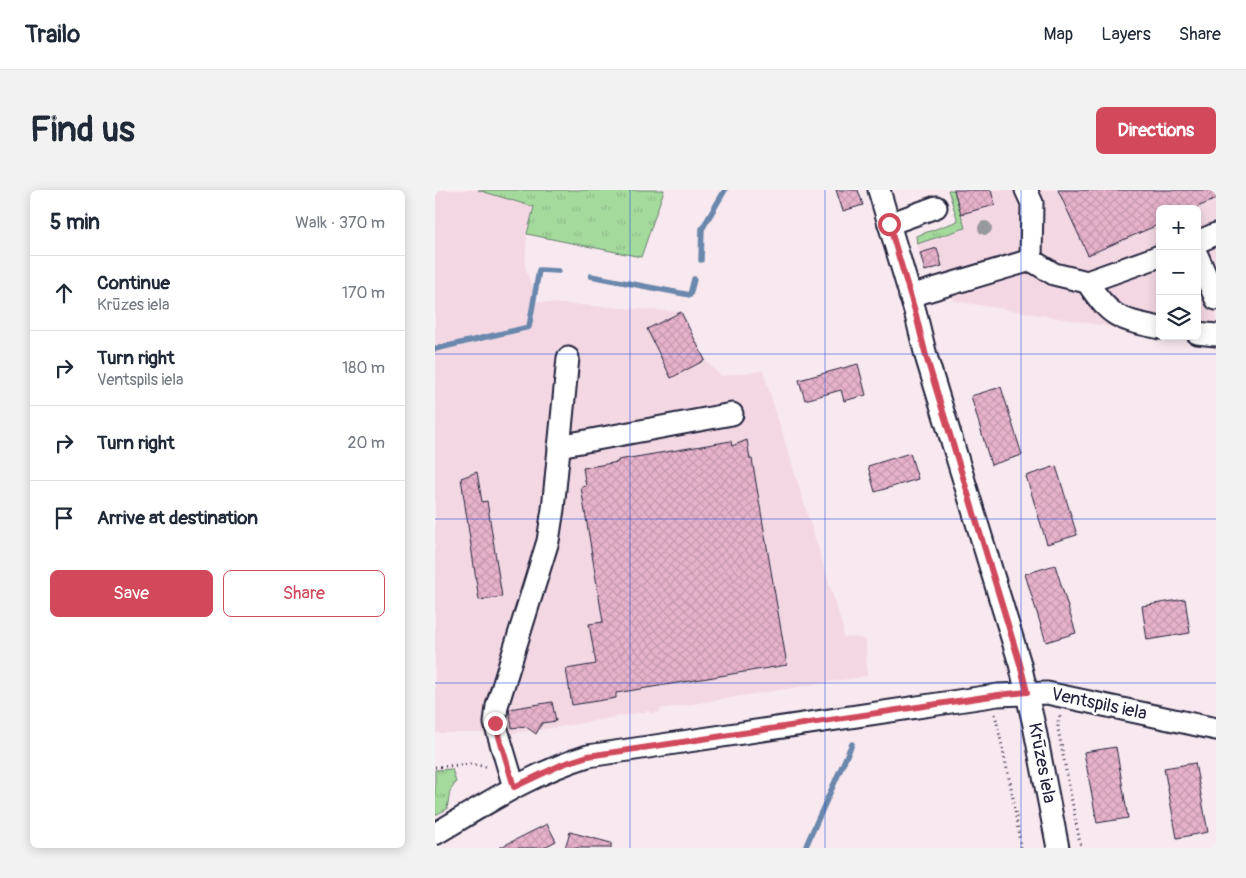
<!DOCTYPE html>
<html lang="en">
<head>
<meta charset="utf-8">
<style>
  body { margin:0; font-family:Pangolin,sans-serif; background:#f2f2f3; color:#1f2937 }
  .controls { position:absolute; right:15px; top:15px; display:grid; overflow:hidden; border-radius:8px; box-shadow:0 2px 12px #0003 }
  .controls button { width:45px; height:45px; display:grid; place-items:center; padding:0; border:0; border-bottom:1px solid #e0e1e3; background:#fff; color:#1f2937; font:25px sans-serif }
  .stop { position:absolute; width:15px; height:15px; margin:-11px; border:4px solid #d1495b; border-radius:50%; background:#fff }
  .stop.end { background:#d1495b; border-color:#fff; box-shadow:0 1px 5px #0008 }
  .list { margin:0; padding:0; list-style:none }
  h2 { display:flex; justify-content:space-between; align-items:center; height:65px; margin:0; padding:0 20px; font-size:21px }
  h2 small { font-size:16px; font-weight:400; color:#747a83 }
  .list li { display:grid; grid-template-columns:32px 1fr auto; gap:15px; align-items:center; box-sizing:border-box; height:75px; padding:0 20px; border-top:1px solid #e0e1e3 }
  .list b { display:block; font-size:19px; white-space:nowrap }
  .list p { margin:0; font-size:16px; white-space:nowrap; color:#747a83 }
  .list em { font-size:16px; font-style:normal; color:#747a83 }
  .actions { display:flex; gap:10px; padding:15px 20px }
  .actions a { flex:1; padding:11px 0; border:1px solid #d1495b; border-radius:8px; text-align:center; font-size:18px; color:#d1495b }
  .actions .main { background:#d1495b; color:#fff }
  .icon { flex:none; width:28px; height:28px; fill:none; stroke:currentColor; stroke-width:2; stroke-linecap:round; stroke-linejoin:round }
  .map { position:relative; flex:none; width:781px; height:658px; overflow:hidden; border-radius:8px }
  header { display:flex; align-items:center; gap:30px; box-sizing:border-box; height:70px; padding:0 25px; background:#fff; border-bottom:1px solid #e0e1e3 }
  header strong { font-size:24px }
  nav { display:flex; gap:28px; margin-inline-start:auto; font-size:18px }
  .intro { display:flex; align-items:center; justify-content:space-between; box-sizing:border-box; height:120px; padding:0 30px }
  h1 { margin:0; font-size:35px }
  .button { padding:12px 22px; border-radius:8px; background:#d1495b; color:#fff; font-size:18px; font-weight:700 }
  main { display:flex; gap:30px; padding:0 30px }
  aside { flex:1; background:#fff; border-radius:8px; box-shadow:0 2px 12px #0003 }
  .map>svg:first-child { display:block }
  .built { fill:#f3d8e4 }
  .grass { fill:url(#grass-tufts); stroke:#647e6c }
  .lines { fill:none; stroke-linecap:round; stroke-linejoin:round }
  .stream { stroke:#6b87ac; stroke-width:5.5 }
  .building { fill:url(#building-cross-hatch); stroke:#22223b }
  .minor-casing { stroke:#22223b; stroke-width:25 }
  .path { stroke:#22223b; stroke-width:3; stroke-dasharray:1 4; stroke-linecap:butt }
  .minor { stroke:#fff; stroke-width:21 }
  .tree { fill:#98999c }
  .route { stroke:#d1495b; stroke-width:6 }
  .grid { fill:none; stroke:#1d4ed8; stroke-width:1; stroke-opacity:0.55 }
  .labels { text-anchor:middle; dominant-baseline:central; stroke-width:5; stroke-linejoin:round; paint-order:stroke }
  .street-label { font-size:18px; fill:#22223b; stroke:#fff }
</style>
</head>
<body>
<header>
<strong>Trailo</strong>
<nav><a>Map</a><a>Layers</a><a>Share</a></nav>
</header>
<div class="intro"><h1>Find us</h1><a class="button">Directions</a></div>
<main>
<aside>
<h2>5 min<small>Walk · 370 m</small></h2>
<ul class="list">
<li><svg class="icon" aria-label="ahead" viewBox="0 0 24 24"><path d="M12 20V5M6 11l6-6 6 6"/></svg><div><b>Continue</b><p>Krūzes iela</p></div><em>170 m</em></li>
<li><svg class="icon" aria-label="right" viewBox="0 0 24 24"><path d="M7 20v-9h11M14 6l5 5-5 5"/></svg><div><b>Turn right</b><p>Ventspils iela</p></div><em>180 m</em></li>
<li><svg class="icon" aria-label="right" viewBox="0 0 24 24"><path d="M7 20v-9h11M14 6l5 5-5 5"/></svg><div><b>Turn right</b></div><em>20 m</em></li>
<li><svg class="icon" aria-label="arrive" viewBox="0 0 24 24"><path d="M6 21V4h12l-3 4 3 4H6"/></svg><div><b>Arrive at destination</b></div></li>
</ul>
<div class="actions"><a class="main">Save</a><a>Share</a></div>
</aside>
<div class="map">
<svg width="781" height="658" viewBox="0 0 781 658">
  <defs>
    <pattern id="grass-tufts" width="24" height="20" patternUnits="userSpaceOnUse" patternTransform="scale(1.25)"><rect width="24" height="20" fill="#a5da9d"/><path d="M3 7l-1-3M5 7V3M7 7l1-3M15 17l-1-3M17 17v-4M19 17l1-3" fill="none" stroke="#8ebb88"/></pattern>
    <pattern id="building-cross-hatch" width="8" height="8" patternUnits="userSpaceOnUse" patternTransform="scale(1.25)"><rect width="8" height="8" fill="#e7b2cb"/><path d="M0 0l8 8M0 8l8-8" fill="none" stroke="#c699af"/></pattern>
  </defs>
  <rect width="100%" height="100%" fill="#f8e8ef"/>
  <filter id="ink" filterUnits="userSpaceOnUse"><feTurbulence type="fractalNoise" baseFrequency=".02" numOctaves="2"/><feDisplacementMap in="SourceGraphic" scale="10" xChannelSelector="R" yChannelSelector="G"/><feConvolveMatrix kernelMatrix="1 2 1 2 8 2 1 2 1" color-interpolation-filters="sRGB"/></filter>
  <g filter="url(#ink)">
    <g class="built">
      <path d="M0,0H230L206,67L92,44L90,76L102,112L246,122L270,170L286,186L328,181L408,438V447L426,448L431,451L432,486L225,519V522L215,523V521L124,537L78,543H0Z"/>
      <path d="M519,0H781V155L731,146H762V19H725V145L521,111L515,105L502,58L485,63L482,54L530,38Z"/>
    </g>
    <g class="grass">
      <path d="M43,0H229L206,67L92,44L99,17Z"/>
      <path d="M513,0H519L530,38L482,54L481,46L523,31Z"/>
      <path d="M17,579L21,592L15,601L12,619L0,625V580Z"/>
    </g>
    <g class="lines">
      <g class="stream">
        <path d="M266,70L267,39L290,0"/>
        <path d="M156,86L255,105L259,89"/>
        <path d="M0,159L94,137L104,80L123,81"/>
        <path d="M370,658L417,554"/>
      </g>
    </g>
    <g class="building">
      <path d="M401,0H423L428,15L408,21Z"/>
      <path d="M519,0H556L560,15L526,24Z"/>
      <path d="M623,0H781V9L758,19H725V34L653,65Z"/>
      <path d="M502,58L507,76L490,81L485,63Z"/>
      <path d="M246,122L270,170L236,188L212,139Z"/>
      <path d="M423,174L431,205L409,211L406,200L370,210L364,190Z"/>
      <path d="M566,197L587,265L556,275L536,206Z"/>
      <path d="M312,250L315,269H317L352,475L181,503V508L137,515L131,479L161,474L154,434L168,432L146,297L151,296L148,278L183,272V270L296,251L297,256Z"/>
      <path d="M475,263L483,289L440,302L433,276Z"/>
      <path d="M621,276L642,345L612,354L591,286Z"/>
      <path d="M42,282L47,312L52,311L67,407L44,410L26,288Z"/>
      <path d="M620,375L641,443L611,452L590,384Z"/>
      <path d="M750,409L755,443L712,450L707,416Z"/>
      <path d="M117,512L121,531L107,533L101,544L90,536L77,538L74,519Z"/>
      <path d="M681,557L693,628L662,633L649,562Z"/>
      <path d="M760,573L773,642L742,648L729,578Z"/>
      <path d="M112,634L121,651L108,658H64Z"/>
      <path d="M135,642L176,653V658H130Z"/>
    </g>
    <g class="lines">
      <defs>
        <g id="minor">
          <path d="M444,0L480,121L491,166L585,474L599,535L623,658"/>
          <path d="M591,0L597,13L596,70"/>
          <path d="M454,34L501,17"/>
          <path d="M762,52L781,44"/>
          <path d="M762,65L781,109"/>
          <path d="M652,92C676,128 683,129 725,138"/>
          <path d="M475,106L596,70L619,84L652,92L725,66"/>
          <path d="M762,143L781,145"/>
          <path d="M124,256L297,224"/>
          <path d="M79,597L60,533L62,516L113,351L118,319L133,168"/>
          <path d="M0,644C49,615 97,583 153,566L563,505L612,503L781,539"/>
        </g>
      </defs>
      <use href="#minor" class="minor-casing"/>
      <g class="path">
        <path d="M560,524L577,602L586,658"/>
        <path d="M625,526L623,532V539L646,658"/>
        <path d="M0,577L36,574L52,577"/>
      </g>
      <use href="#minor" class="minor"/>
    </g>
    <circle class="tree" cx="550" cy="38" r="7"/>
  </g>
  <g class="lines" filter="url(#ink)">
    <path class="route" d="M60,533L79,597L128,574L153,566L563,505L592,502L585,474L491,166L480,121L454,34"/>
  </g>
  <path class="grid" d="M195,0V658M390,0V658M586,0V658M0,164H781M0,329H781M0,493H781"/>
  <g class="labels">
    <g class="street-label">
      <text transform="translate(664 514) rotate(12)">Ventspils iela</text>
      <text transform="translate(607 573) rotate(79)">Krūzes iela</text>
    </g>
  </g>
</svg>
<div class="controls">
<button>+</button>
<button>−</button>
<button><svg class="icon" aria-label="layers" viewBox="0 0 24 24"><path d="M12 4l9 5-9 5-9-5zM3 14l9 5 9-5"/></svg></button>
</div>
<div class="stop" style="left:454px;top:34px"></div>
<div class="stop end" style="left:60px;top:533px"></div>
</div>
</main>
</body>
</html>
